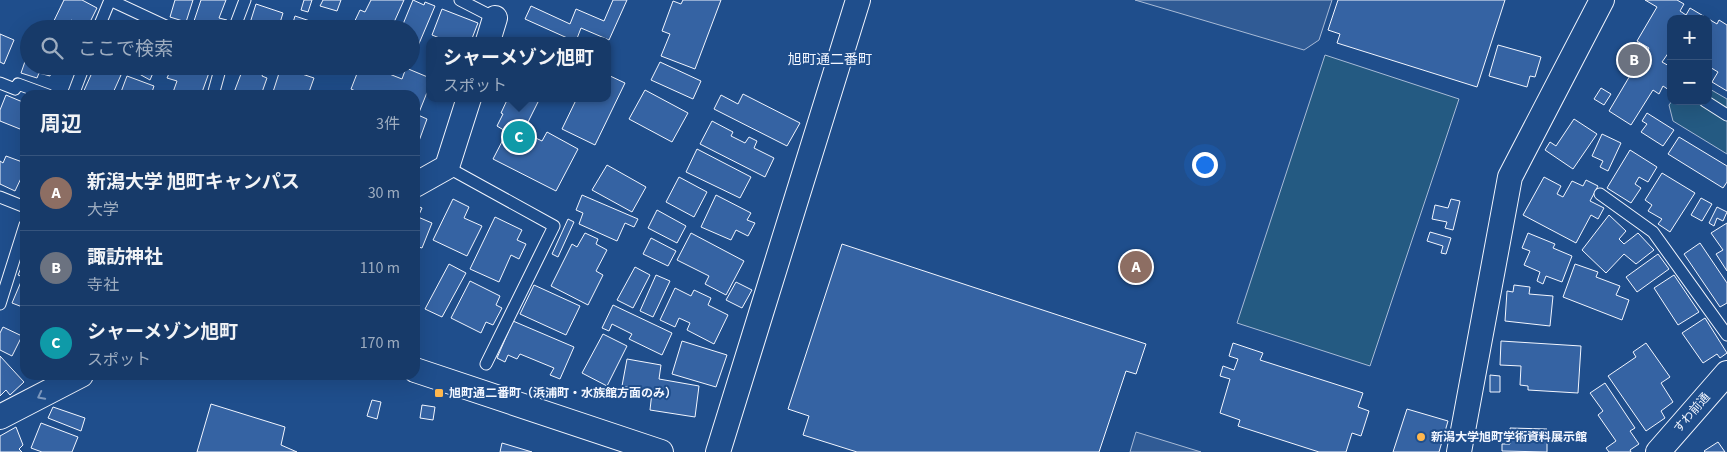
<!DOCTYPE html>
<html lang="ja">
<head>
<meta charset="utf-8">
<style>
  body { margin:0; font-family:"Source Sans 3","Noto Sans JP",sans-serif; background:#20416f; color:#f1f3f6 }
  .controls { position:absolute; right:15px; top:15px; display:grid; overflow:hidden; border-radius:10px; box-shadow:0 5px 20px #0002 }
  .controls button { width:45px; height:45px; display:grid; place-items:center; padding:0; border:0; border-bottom:1px solid #36547d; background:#173a69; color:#f1f3f6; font:25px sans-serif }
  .you { position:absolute; left:1204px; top:164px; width:18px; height:18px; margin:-12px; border:4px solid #fff; border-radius:50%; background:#1a73e8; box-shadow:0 0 0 8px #1a73e833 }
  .badge { display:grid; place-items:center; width:32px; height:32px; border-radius:50%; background:#ffb74d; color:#fff; font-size:16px; font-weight:700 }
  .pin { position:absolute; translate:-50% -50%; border:2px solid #fff; box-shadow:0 1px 5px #0006 }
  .popup { position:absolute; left:426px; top:37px; width:185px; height:65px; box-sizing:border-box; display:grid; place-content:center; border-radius:10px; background:#173a69; filter:drop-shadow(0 1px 4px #0005); font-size:16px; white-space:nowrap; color:#9eadc0 }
  .popup b { font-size:19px; color:#f1f3f6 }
  .popup::after { content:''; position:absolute; left:50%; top:100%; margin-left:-10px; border:10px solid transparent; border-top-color:#173a69 }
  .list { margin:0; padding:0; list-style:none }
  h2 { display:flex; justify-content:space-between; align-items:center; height:65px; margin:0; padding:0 20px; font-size:21px }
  h2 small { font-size:16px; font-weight:400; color:#9eadc0 }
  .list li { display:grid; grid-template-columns:32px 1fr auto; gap:15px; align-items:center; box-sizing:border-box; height:75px; padding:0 20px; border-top:1px solid #36547d }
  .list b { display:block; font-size:19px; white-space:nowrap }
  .list p { margin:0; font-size:16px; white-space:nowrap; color:#9eadc0 }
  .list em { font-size:16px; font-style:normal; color:#9eadc0 }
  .icon { flex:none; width:28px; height:28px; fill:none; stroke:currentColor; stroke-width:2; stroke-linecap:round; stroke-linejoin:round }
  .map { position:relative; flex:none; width:1727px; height:452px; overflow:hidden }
  .search { position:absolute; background:#173a69; box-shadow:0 5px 20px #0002; left:20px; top:20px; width:400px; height:55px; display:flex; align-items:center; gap:12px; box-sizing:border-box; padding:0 18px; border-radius:28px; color:#9eadc0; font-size:19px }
  .panel { position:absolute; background:#173a69; box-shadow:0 5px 20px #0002; left:20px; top:90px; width:400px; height:290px; border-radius:15px }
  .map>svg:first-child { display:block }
  .green { fill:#245a82; stroke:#a8bbd7 }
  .parking { fill:#305b95; stroke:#a8bbd7 }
  .building { fill:#3563a3; stroke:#f2f6ff }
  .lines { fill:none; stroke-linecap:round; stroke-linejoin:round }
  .service-casing { stroke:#f2f6ff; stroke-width:13 }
  .minor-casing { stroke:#f2f6ff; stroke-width:26 }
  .service { stroke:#1f4e8c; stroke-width:11 }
  .minor { stroke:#1f4e8c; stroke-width:24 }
  .oneway { stroke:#7e9ac0 }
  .poi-dot { fill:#ffb74d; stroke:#1f4e8c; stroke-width:2 }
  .labels { text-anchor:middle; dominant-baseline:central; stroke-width:4; stroke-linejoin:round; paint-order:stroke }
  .poi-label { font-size:12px; font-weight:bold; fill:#f2f6ff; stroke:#1f4e8c; text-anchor:start }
  .street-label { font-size:12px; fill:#f2f6ff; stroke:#1f4e8c }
  .neighbourhood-label { font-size:14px; fill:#f2f6ff; stroke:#1f4e8c }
</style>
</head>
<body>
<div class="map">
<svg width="1727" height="452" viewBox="0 0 1727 452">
  <rect width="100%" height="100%" fill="#1f4e8c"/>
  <g class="green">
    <path d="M1325,55L1459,99L1370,366L1237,323Z"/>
    <path d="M1708,88L1727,99V154L1673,121L1669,105L1672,101H1708Z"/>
  </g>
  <g class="parking">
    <path d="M1135,0H1332L1319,40L1304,50Z"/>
    <path d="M1136,432L1201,452H1130Z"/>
  </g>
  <g class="building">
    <path d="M64,0H82L97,8L87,28L71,20L68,27L71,29H50Z"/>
    <path d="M175,0H193L186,22L170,17Z"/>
    <path d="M201,0H226L219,18L227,20L224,29H197L192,27Z"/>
    <path d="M304,0H312L308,12L301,10Z"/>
    <path d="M323,0H341L337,11L320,6Z"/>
    <path d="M371,0H404L391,29H351L360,10L365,12Z"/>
    <path d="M413,0L424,5L425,2L435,6L415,53L411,52V29H401Z"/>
    <path d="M613,0H627L609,40L581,28L576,41H574L525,19L531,6L570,24L576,9L604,21Z"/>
    <path d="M683,0H721L695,69L661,56L670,34L662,31L673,1L681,4Z"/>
    <path d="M1338,0H1505L1477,87L1337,43L1340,34L1328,30Z"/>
    <path d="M1645,0H1677L1684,4L1680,11L1686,15L1690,8L1717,24L1719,20L1727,25V91L1712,82L1718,72L1708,66V19H1671V53L1669,52L1662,62L1671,67L1669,75L1671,76V87L1669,90L1663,86L1659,94L1653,90L1631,125L1609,111L1631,74L1618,66L1628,50L1643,59L1649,48L1637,41L1657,7Z"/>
    <path d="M256,4L283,13L278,29H254L255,25L250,23Z"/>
    <path d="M442,9L478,23L471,41H447L432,35Z"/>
    <path d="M295,16L331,28V29H291Z"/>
    <path d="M0,34L14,40L4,64L0,62Z"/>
    <path d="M1498,45L1541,57L1535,77L1530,76L1527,87L1489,76Z"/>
    <path d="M29,50V66H65L64,70L53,66L50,76L39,73L37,78L21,73Z"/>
    <path d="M660,62L701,81L693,99L651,80Z"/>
    <path d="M95,66H101L121,75L112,95H82Z"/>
    <path d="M125,66H156L150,80Z"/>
    <path d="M169,66H205V68L210,70L201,95H172L177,81L167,78L172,67Z"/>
    <path d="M244,66H266L262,76L267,78L261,95H233Z"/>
    <path d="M360,66H369L402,79L406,68L430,78V85L418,115L427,119L419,141L415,139V95H364L351,89Z"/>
    <path d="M281,67L314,78L309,92L315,95H272Z"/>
    <path d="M608,75L625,83L595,145L562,129L577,98H608Z"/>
    <path d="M127,76L154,86L151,95H129L121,92Z"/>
    <path d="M1601,88L1611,94L1604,105L1594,99Z"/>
    <path d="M645,90L688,113L672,142L629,119Z"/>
    <path d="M743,94L800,123L787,146L714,109L721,95L738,104Z"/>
    <path d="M6,95L25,103V131L0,121V110Z"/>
    <path d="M508,98H540L523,132L542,141L547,132L578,149L556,191L493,159L507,132L497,126L503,114L501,113Z"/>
    <path d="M1647,113L1674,130L1663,146L1641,132L1647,124L1642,121Z"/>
    <path d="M1574,119L1597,134L1573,169L1545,150L1550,142L1556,146Z"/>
    <path d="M712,121L733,132L731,136L745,143L749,137L757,141L754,148L774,158L765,177L700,144Z"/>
    <path d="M1602,134L1621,143L1608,171L1600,167L1603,161L1592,156Z"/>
    <path d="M1679,137L1727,166V182L1723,188L1668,154Z"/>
    <path d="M697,149L751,177L740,198L686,172Z"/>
    <path d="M1630,150L1657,167L1648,182L1639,177L1635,184L1641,188L1631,203L1607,188Z"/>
    <path d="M6,156L25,163V175L23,174L15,191L0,184V161L3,163Z"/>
    <path d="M607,165L646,187L632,212L592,190Z"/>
    <path d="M1662,173L1695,193L1670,232L1658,224L1662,219L1648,211L1652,205L1645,200Z"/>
    <path d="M679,177L707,192L694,217L666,202Z"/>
    <path d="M1544,177L1561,186L1557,194L1563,197L1572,181L1583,186L1586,180L1598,186L1590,201L1604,208L1598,219L1591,215L1576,243L1523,215Z"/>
    <path d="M582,195L638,219L634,227L625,223L617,241L579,224L583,213L576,210Z"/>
    <path d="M716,195L751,213L747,220L755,223L748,236L736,230L731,240L701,227Z"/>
    <path d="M1701,198L1712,204L1702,221L1691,215Z"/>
    <path d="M453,199L469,207L464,218L482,226L467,256L433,240Z"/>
    <path d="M1451,199L1460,201L1453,230L1445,228L1447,222L1432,219L1435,205L1448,208Z"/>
    <path d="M415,205L422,208L418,217L432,223L422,248L415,246Z"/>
    <path d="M1717,207L1727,212L1723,221L1717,218L1714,226L1709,223Z"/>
    <path d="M657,210L686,226L677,243L648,228Z"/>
    <path d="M1609,215L1626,231L1619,239L1624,244L1638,233L1654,250L1636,264L1624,254L1606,273L1582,250Z"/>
    <path d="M495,217L522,230L517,240L526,244L519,259L511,255L499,282L470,269Z"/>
    <path d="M568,219L574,222L558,257L552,254Z"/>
    <path d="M1727,223V271L1716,254L1723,250L1711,233Z"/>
    <path d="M1430,232L1451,238L1446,254L1441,253L1443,246L1427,241Z"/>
    <path d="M585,233L598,239L596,244L607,250L596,271L603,275L588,305L551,286L572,244L577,247Z"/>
    <path d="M691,233L744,261L726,295L705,284L709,276L677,260Z"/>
    <path d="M1528,233L1555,244L1553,248L1572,256L1562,282L1546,276L1543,284L1537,281L1540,272L1524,265L1530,251L1522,248Z"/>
    <path d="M651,238L676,251L668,266L643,254Z"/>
    <path d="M1700,243L1727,283V303L1720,307L1684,254Z"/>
    <path d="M842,244L1146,344L1136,374L1126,371L1099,452H857L803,435L809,416L788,409Z"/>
    <path d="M1658,254L1669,269L1637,292L1626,277Z"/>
    <path d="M24,261H25V308L12,303L23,277L18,275Z"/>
    <path d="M449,264L466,273L442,317L425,309Z"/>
    <path d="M1575,264L1598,272L1596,277L1620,286L1616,295L1629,300L1622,320L1563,297Z"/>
    <path d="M635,267L650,275L633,308L617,300Z"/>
    <path d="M656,275L670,281L653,317L640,311Z"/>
    <path d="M1674,275L1699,312L1678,325L1654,288Z"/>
    <path d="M470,281L500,296L496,305L502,308L493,325L486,322L481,333L451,318Z"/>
    <path d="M736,282L752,290L742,308L726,300Z"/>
    <path d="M534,285L580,306L566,335L520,314Z"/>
    <path d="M1514,285L1530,287L1529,294L1553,296L1550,326L1505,321L1507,291L1513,292Z"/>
    <path d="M675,288L691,296L694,290L711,298L708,305L728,315L714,344L687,330L690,323L679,318L675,327L660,320Z"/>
    <path d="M613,305L672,333L662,355L629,339L632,334L612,324L609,331L602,328Z"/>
    <path d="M1705,318L1727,353L1720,358L1717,354L1703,363L1682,333Z"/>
    <path d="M513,321L574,347L560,379L550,375L554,368L520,354L517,359L508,355L505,362L497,358Z"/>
    <path d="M3,327L22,336L12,356L0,350V333Z"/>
    <path d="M603,334L627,346L607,386L582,373Z"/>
    <path d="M682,341L727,355L716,387L672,374Z"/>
    <path d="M1501,341L1581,346L1578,393L1528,390V386L1520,385L1521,366L1500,365Z"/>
    <path d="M1233,343L1263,353L1260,360L1363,393L1358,407L1369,411L1361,436L1352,433L1346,452H1319L1238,426L1240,420L1220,413L1230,379L1220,376L1223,366L1234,370L1238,359L1229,356Z"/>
    <path d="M1646,343L1670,377L1661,383L1673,402L1661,411L1665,418L1646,431L1608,376L1636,357L1633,352Z"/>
    <path d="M0,356L24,382L10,395L6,390L0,396Z"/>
    <path d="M627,359L661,365L659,379L699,386L695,417L650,410L652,392L622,386Z"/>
    <path d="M1490,375L1500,376V392H1490Z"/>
    <path d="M1605,383L1635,428L1630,431L1639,444L1630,450L1631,452H1609L1606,448L1616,441L1598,415L1603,411L1590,393Z"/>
    <path d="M372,400L381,402L377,419L367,416Z"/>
    <path d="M211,404L285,427L281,445L297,452H197Z"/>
    <path d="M422,405L435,407L433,420L420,418Z"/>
    <path d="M53,407L85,418L81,431L48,418Z"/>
    <path d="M1407,409L1448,421L1439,452H1393Z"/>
    <path d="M41,423L78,437L72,452H42L31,448Z"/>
    <path d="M16,427L23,445L19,449L22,452H0V436Z"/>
    <path d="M1510,428L1547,429V452L1502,451V444H1510Z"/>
    <path d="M1718,442L1725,452H1705L1704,451Z"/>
    <path d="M502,443L532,452H500Z"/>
  </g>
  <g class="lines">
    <defs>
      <g id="service">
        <path d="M110,0L172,29"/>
        <path d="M460,0L495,18"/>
        <path d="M98,29L110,0"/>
        <path d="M234,29L245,0"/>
        <path d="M0,83L15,89L18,84L48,95"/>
        <path d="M73,95L84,66"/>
        <path d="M213,95L221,66"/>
        <path d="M1705,101L1727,115"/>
        <path d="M447,167L554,226L486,364"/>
        <path d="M1600,194L1653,232L1727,335"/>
        <path d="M0,197L25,207"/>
        <path d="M0,304L25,225"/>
      </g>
      <g id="minor">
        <path d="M488,41L495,18"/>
        <path d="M415,185L447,167L469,98"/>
        <path d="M415,370L661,452"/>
        <path d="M0,417L81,375"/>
        <path d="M718,452L858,0"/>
        <path d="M1459,452L1510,177L1602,0"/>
        <path d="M1658,452L1727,373"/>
      </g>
    </defs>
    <use href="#service" class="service-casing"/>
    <use href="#minor" class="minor-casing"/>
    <use href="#service" class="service"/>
    <use href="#minor" class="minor"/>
  </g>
  <defs><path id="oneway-chevron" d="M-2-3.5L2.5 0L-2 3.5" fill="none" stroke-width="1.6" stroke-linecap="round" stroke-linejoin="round" transform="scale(1.25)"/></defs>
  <use class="oneway" href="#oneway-chevron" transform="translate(41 396) rotate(153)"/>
  <g class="poi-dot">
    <rect x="434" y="388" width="10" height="10" rx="2.5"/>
    <circle cx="1421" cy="437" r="5"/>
  </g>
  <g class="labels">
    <g class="poi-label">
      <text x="449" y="393">旭町通二番町（浜浦町・水族館方面のみ）</text>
      <text x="1431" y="437">新潟大学旭町学術資料展示館</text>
    </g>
    <g class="street-label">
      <text transform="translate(1692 413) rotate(-49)">すわ前通</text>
    </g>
    <g class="neighbourhood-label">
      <text x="830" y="60">旭町通二番町</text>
    </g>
  </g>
</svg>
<div class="controls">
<button>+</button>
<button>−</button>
</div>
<div class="you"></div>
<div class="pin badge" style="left:1136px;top:267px;background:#8d6e63">A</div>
<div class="pin badge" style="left:1634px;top:60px;background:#6b7280">B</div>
<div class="pin badge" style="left:519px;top:137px;background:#0f9aa8">C</div>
<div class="popup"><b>シャーメゾン旭町</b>スポット</div>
<div class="search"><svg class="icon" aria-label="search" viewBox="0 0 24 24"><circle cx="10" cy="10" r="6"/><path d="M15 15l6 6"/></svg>ここで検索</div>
<section class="panel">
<h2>周辺<small>3件</small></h2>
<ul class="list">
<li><span class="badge" style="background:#8d6e63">A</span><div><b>新潟大学 旭町キャンパス</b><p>大学</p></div><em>30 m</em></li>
<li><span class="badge" style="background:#6b7280">B</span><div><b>諏訪神社</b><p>寺社</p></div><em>110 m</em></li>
<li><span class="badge" style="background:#0f9aa8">C</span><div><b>シャーメゾン旭町</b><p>スポット</p></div><em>170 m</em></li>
</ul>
</section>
</div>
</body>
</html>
